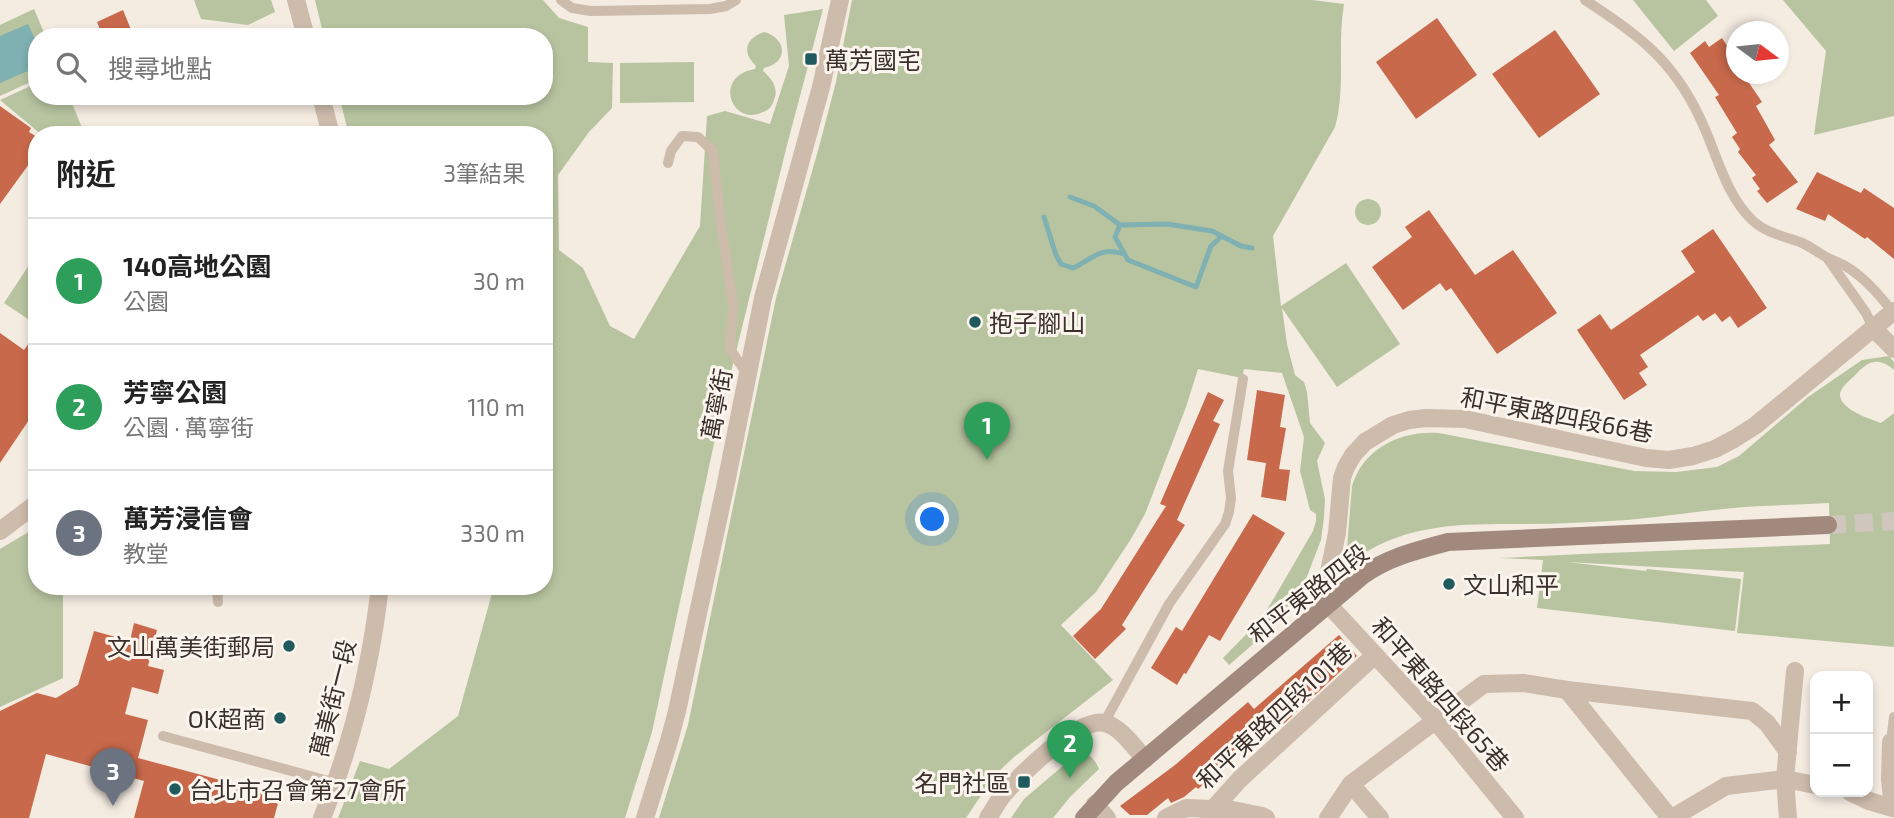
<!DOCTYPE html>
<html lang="zh-TW">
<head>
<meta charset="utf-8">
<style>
  body { margin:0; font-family:"Exo 2","Noto Sans TC",sans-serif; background:#f6f6f6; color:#222 }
  .controls { position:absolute; right:21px; bottom:21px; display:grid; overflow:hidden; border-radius:14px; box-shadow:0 4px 10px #0003 }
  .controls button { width:63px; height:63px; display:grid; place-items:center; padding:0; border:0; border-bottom:2px solid #e0e0e0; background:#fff; color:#222; font:35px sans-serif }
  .compass { position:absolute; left:1726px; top:21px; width:63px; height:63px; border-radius:50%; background:#fff; box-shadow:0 4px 10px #0003; rotate:105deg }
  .you { position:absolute; left:933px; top:520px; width:24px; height:24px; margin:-18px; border:5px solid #fff; border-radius:50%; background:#1a73e8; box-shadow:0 0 0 10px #1a73e833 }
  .badge { display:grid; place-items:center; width:46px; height:46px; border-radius:50%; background:#1f5a5e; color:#fff; font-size:23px; font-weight:700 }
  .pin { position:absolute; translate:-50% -58px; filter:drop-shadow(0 2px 4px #0008) }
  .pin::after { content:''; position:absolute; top:37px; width:24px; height:21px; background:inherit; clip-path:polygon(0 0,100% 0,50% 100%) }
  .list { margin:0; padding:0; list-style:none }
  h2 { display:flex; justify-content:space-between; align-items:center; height:91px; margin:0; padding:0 28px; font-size:30px }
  h2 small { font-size:23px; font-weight:400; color:#767676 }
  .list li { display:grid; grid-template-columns:46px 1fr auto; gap:21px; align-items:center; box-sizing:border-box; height:126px; padding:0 28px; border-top:2px solid #e0e0e0 }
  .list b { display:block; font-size:26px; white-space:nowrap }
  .list p { margin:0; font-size:23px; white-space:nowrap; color:#767676 }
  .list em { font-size:23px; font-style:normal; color:#767676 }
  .icon { flex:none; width:38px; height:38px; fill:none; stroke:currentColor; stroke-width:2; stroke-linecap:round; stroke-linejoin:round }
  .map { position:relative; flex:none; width:1894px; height:818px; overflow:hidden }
  .search { position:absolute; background:#fff; box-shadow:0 4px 10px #0003; left:28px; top:28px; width:525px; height:77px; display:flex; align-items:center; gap:18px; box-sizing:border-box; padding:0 24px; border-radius:28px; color:#767676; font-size:26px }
  .panel { position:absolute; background:#fff; box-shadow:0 4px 10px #0003; left:28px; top:126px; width:525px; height:469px; border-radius:28px }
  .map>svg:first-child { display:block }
  .green { fill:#b8c4a0 }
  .water { fill:#7fb0b2 }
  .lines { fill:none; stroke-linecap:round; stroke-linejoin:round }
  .stream { stroke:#7fb0b2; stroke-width:5 }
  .building { fill:#c8694b }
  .secondary-tunnel { stroke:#cfc6bd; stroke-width:18; stroke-dasharray:18 9; stroke-linecap:butt }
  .service { stroke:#cdbbac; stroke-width:10 }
  .minor { stroke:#cdbbac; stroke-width:18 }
  .tertiary { stroke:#cdbbac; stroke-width:18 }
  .secondary { stroke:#a18a7d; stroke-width:18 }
  .poi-dot { fill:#1f5a5e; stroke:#fbf5ee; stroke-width:2.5 }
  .labels { text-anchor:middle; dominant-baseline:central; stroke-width:6; stroke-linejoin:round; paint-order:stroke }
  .poi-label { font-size:24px; fill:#3b302b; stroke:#fbf5ee; text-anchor:start }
  .street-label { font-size:24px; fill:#3b302b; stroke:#fbf5ee }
</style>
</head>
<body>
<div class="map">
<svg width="1894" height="818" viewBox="0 0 1894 818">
  <rect width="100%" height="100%" fill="#f4ebe1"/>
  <g class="green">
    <path d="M194,0H271L275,12L248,25L201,19Z"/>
    <path d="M315,0H543L559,18L588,27V62L613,63L612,108L589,132L558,175L559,250L583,268L610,326L634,339L700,226L707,116L725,111L770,124L789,66L784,15L823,9L786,149L718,425L652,732L625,818H338L360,761L389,769L458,716L494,586H544V135H349L339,96H544V37H324Z"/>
    <path d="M852,0H1312L1344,4C1337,45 1346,88 1335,127L1273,236L1281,306L1346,263L1400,344L1337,387L1282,308L1287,344L1295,375L1304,382L1307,392L1310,423L1325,443L1317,461L1325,499L1324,517L1321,540L1299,597L1292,607L1273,627L1229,665L1223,658L1263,617L1313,531L1316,521V514L1310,510L1300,471L1304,437L1282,373L1244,369L1242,378L1198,369L1186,407L1145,514L1131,539L1096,592L1061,625L1113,680L1014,757L994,776L966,818H659L688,725L776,298L819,147L836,82Z"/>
    <path d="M1633,0H1706L1718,16L1674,51Z"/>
    <path d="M1783,0H1894V116L1814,135L1826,51Z"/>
    <path d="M34,9L46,37H37V79L0,96V25Z"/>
    <path d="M764,32C787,38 789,63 764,68L763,71C772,79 779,88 774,100C772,106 769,110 763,112C732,128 712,76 755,69L756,66C741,52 746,38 764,32Z"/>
    <path d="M694,62V102L620,103V63Z"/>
    <path d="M37,83V96H69L85,135H42L0,100Z"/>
    <circle cx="1368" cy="212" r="13"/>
    <path d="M37,253V325L4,303Z"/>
    <path d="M1889,356L1894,362V370C1888,365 1882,361 1874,362C1865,363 1859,372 1852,378C1848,382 1839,389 1840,396C1842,410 1870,419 1881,423L1894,413V647L1737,633L1744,572L1567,562L1646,571L1647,569L1741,579L1735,631L1537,608L1543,560L1500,558C1610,552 1720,549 1830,544L1829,503C1797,505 1765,505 1733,508C1698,511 1662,517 1627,520C1594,522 1559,524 1526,524C1460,524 1404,522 1348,564L1346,561L1352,486C1363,448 1402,430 1439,433L1634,471L1676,472L1717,467L1739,456L1808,397L1862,360Z"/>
    <path d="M37,527V586H63V678L0,707V549Z"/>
    <path d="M1078,753C1091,754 1094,758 1099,769L1070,797L1053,818H1011L1024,799Z"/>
  </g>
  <path class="water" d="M28,24L37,44V67L0,83V36Z"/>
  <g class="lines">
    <g class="stream">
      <path d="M1070,197L1094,206L1120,225"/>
      <path d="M1044,217L1056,255L1061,264L1073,268C1093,259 1100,246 1124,254"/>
      <path d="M1222,236L1211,246L1196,287L1128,260L1115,237L1120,225L1167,224L1212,231L1241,246L1252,248"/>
    </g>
  </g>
  <g class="building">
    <path d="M123,10L134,37H103L97,22Z"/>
    <path d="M1437,18L1477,75L1416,119L1376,62Z"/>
    <path d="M1555,30L1600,94L1539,138L1492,74Z"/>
    <path d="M1722,38L1737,61V74H1743L1762,102L1756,106L1775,140L1769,145L1798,182L1767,203L1757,191L1760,189L1752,178L1756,175L1738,152L1740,149L1732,137L1737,133L1715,97L1719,95L1690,53L1705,41L1709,47Z"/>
    <path d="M0,106L31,128L29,132L37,137V153L0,204Z"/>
    <path d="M1817,172L1861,193L1864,188L1894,208V259L1867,237L1865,239L1828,214L1825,221L1796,209Z"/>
    <path d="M1429,210L1475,275L1513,250L1557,313L1497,354L1451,288L1446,291L1440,283L1403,310L1372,267L1412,237L1405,227Z"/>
    <path d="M1713,229L1767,308L1738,328L1730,316L1722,322L1715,313L1703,321L1698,315L1640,355L1648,367L1639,373L1647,385L1624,400L1577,330L1600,314L1611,330L1695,272L1681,251Z"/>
    <path d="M37,332V408L0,463V333L24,350Z"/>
    <path d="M1257,390L1285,395L1280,427L1286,428L1279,469L1290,470L1286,501L1261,497L1266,463L1247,460Z"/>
    <path d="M1208,392L1224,400L1213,421L1220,424L1177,520L1185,525L1122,625L1126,629L1095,659L1073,636L1101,609L1166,506L1160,504Z"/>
    <path d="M1253,514L1285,533L1220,641L1209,635L1186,674L1184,673L1177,685L1151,668L1176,627L1182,631Z"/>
    <path d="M134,623L157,630L148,666L164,670L158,694L132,687L125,714L148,720L138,758L280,796L274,818H134L144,781L46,754L29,818H0V711L37,693L56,698L78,685L94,631L130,641Z"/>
    <path d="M1339,635L1357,656L1277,730L1274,726L1198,789L1196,787L1184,797L1171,803L1168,798L1147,815H1130L1120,806L1175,765L1248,702L1254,709Z"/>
  </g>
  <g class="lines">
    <path class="secondary-tunnel" d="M1828,525L1894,521"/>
    <g class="service">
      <path d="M561,0L572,8L591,11L710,9L726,6L736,0"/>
      <path d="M1585,0C1636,33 1672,59 1699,116C1716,150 1724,193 1752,220C1766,233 1783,236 1800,242C1810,246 1818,253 1828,258C1834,261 1841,263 1847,267C1865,278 1880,296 1893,312"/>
      <path d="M668,163L671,151L682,136L698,137L713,151L719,210L733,305L730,349L747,374"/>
      <path d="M1828,259L1866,313L1873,328"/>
      <path d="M217,586L218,602"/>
      <path d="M1104,723L1169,604L1225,524L1229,512L1231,498L1228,471L1243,379"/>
      <path d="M163,736L336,783"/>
      <path d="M1891,742L1894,717"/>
    </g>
    <g class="minor">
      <path d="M1873,328L1894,349"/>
      <path d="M1567,690L1670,818"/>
      <path d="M1351,784L1380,818"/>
      <path d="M1850,792L1869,801L1893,808L1890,779L1891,742H1894"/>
      <path d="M1095,804L1107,818"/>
      <path d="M1210,817L1213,809L1233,810L1262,816L1266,818"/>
      <path d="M645,818L669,741L677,711L726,483L763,298L821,87L840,0"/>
      <path d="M988,818C992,812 996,805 1000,799C1015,779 1078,717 1104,723C1120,726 1134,747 1145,759"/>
      <path d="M1166,818L1186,808L1213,809L1240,779L1375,655"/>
      <path d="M1328,818L1351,784L1484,684L1523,683L1567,690L1752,711L1767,723L1788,752"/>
      <path d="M1515,818L1435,720L1328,604L1327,581L1337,533L1342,478L1346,467L1353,455L1365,442L1393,425L1409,420L1426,418L1465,419L1646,458L1669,460L1693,456L1715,449L1734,439L1756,425L1894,311"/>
      <path d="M1672,818L1726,786L1785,779L1815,785"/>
      <path d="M1788,818L1785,779L1795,671"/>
    </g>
    <g class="tertiary">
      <path d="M296,0L306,37"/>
      <path d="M321,96L331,135"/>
      <path d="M0,531L37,503"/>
      <path d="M322,818C352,744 371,665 380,586"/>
    </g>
    <path class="secondary" d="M1084,818L1116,783L1362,576C1388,557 1418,550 1448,542L1828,525"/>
  </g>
  <g class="poi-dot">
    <rect x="804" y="52" width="14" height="14" rx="3.5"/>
    <circle cx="975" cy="322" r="7"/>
    <circle cx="1449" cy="584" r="7"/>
    <circle cx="289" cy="646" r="7"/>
    <circle cx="280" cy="718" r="7"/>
    <rect x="1017" y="775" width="14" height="14" rx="3.5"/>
    <circle cx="175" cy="789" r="7"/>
  </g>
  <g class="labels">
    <g class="poi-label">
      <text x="825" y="59">萬芳國宅</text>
      <text x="989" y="322">抱子腳山</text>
      <text x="1463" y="584">文山和平</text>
      <text x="275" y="646" text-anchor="end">文山萬美街郵局</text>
      <text x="266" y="718" text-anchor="end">OK超商</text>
      <text x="1010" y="782" text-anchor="end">名門社區</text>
      <text x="189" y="789">台北市召會第27會所</text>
    </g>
    <g class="street-label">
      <text transform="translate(716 404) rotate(-79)">萬寧街</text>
      <text transform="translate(1557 414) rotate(11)">和平東路四段66巷</text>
      <text transform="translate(1308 593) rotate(-38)">和平東路四段</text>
      <text transform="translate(1441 694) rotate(49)">和平東路四段65巷</text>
      <text transform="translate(332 698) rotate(-76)">萬美街一段</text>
      <text transform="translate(1274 715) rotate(-43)">和平東路四段101巷</text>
    </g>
  </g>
</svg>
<div class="controls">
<button>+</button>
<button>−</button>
</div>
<svg class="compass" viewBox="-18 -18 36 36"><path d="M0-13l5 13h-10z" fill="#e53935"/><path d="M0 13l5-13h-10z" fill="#767676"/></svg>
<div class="you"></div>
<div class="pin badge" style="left:987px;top:460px;background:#2e9e5b">1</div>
<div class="pin badge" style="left:1070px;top:778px;background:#2e9e5b">2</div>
<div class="pin badge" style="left:113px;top:806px;background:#6b7280">3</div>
<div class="search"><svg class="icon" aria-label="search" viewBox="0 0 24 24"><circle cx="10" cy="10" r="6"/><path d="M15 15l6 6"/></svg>搜尋地點</div>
<section class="panel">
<h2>附近<small>3筆結果</small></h2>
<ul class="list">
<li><span class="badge" style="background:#2e9e5b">1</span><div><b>140高地公園</b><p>公園</p></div><em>30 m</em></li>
<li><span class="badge" style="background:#2e9e5b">2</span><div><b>芳寧公園</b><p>公園 · 萬寧街</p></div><em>110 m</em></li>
<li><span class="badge" style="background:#6b7280">3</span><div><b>萬芳浸信會</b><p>教堂</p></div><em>330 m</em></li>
</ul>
</section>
</div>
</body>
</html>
